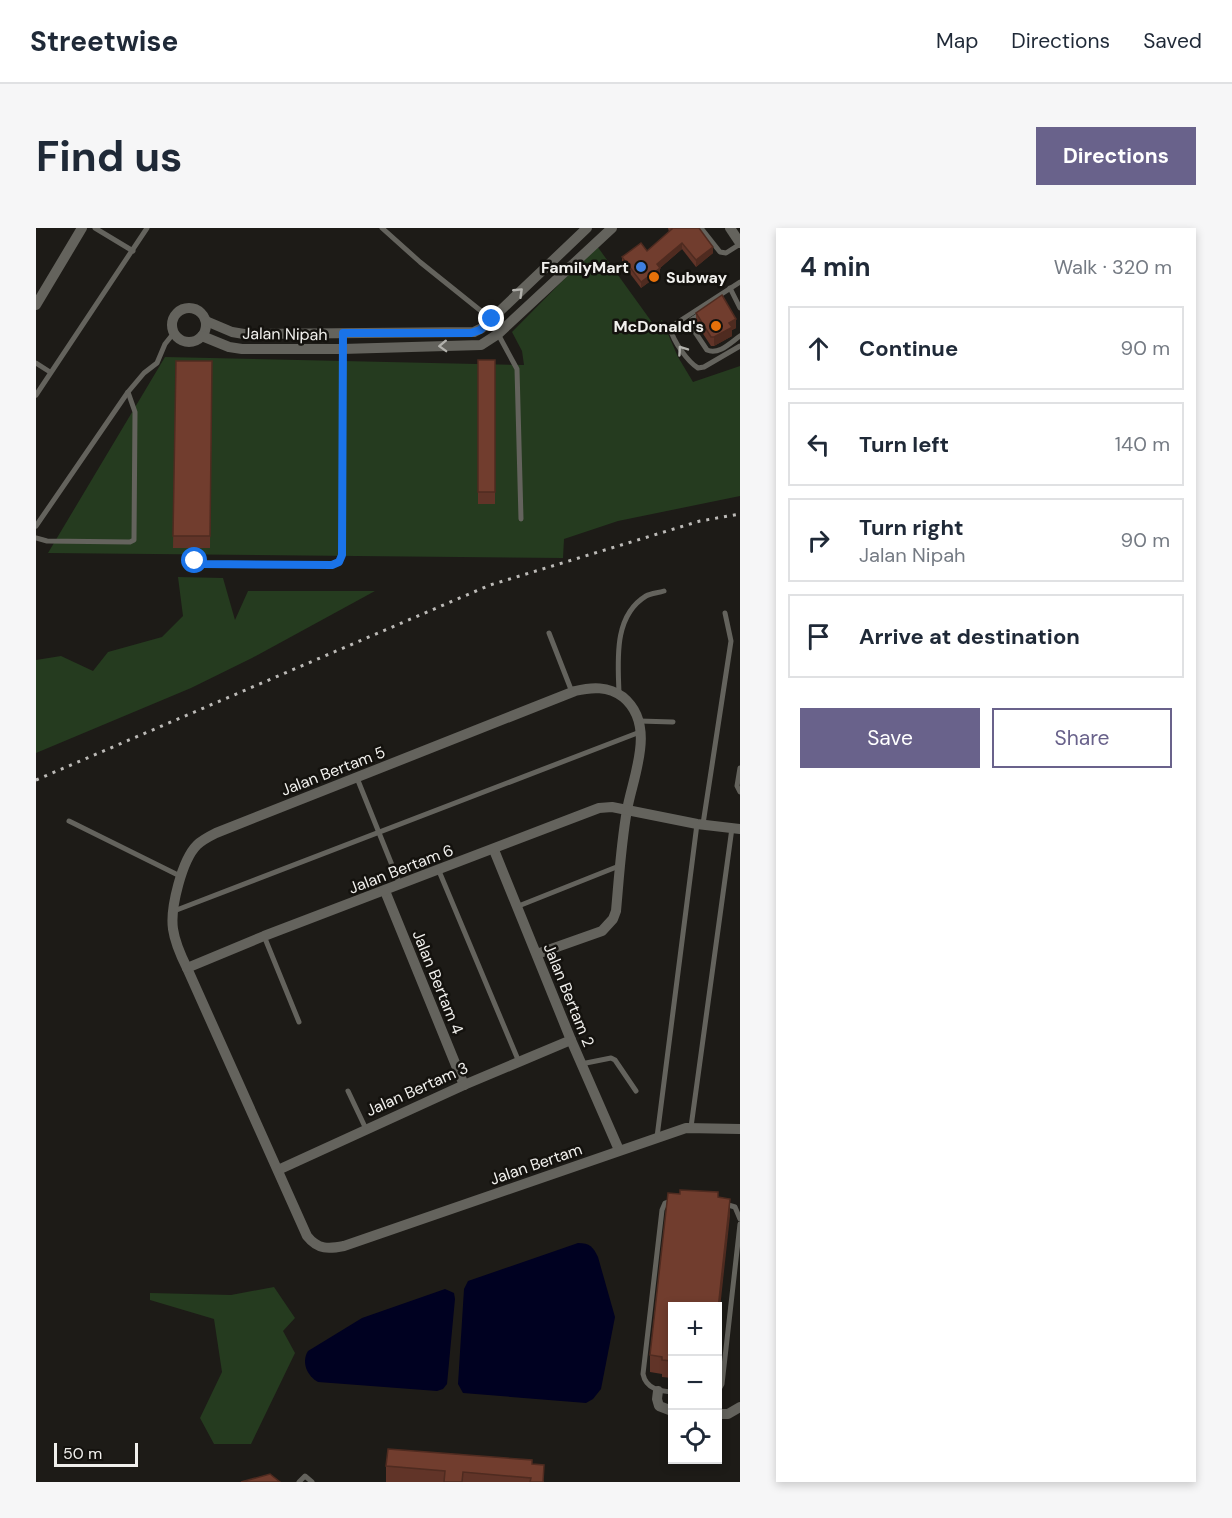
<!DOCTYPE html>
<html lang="en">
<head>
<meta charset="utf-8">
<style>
  body { margin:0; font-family:"DM Sans",sans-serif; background:#f6f6f7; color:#1f2937 }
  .controls { position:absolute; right:18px; bottom:18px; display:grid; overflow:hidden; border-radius:0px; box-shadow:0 3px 9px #0003 }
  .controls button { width:54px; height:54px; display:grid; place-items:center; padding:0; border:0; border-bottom:2px solid #e0e1e3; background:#fff; color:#1f2937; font:30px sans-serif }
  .scale { position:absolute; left:18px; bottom:15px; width:84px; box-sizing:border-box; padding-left:6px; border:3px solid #f1f0ed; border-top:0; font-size:16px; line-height:21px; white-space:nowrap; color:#f1f0ed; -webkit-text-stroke:4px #14120e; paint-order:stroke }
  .stop { position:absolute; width:18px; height:18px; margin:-14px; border:4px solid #1a73e8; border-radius:50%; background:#fff }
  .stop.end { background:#1a73e8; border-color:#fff; box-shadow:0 2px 6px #0008 }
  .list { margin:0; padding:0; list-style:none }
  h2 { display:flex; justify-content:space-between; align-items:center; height:78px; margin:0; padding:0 24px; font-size:26px }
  h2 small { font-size:20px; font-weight:400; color:#747a83 }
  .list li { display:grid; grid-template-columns:39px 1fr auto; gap:18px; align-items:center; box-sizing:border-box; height:84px; margin:0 12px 12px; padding:0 12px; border:2px solid #e0e1e3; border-radius:0px }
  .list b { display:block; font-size:22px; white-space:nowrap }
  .list p { margin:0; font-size:20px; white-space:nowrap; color:#747a83 }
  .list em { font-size:20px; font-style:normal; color:#747a83 }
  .actions { display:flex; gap:12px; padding:18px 24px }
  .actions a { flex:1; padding:14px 0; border:2px solid #69628b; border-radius:0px; text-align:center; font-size:21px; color:#69628b }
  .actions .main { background:#69628b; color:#fff }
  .icon { flex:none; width:33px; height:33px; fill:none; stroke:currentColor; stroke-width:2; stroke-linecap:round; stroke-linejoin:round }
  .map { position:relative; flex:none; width:704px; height:1254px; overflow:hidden; border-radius:0px }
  header { display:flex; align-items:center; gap:36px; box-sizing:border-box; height:84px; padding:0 30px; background:#fff; border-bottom:2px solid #e0e1e3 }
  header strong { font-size:28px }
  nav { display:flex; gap:33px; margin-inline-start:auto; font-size:21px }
  .intro { display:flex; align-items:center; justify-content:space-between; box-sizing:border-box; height:144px; padding:0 36px }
  h1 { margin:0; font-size:42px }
  .button { padding:15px 27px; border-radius:0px; background:#69628b; color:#fff; font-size:21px; font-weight:700 }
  main { display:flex; gap:36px; padding:0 36px }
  aside { flex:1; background:#fff; border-radius:0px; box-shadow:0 3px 9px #0003 }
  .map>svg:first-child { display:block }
  .green { fill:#253b1f }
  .water { fill:#000121 }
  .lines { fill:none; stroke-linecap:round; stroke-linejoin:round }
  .service { stroke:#64635d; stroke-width:5 }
  .minor { stroke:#64635d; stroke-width:10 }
  .rail { stroke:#bcbab7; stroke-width:3; stroke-dasharray:3 6; stroke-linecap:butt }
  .wall { fill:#613428 }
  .shaded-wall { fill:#4f2b20 }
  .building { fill:#713d2e; stroke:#4f2b20; stroke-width:1.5 }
  .oneway { stroke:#b2b1ac }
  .route { stroke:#1a73e8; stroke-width:8 }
  .shop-dot { fill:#3f7fe0; stroke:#14120e; stroke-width:2 }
  .food-dot { fill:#e8710a; stroke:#14120e; stroke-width:2 }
  .labels { text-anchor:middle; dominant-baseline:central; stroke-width:5; stroke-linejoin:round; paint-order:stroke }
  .poi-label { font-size:16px; font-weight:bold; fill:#f1f0ed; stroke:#14120e; text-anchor:end }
  .street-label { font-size:16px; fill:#f1f0ed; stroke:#14120e }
</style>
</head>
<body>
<header>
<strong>Streetwise</strong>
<nav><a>Map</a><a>Directions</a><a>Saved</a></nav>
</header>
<div class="intro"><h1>Find us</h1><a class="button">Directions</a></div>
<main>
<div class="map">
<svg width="704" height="1254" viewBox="0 0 704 1254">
  <rect width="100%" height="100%" fill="#1d1b17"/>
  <g class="green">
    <path d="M561,18L618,97L626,92L642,129L657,154L704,138V268L582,293L528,311L527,330L12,325L129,129L488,137L486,123L476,104Z"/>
    <path d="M142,349L187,350L199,392L212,363H339L216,430L155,460L0,525V432L25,428L57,443L72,424L126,409L147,388Z"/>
    <path d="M238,1059L259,1090L247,1103L259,1125L215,1216H178L164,1190L186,1144L178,1091L114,1072V1065L195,1067Z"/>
  </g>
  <g class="water">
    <path d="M542,1015C554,1015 557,1019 562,1029L579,1089L565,1161L557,1171L550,1175L427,1165L422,1156L428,1061L432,1053Z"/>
    <path d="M409,1061L418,1065L419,1071L411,1156L407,1161L401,1163L282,1154C271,1148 265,1134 272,1123L326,1090Z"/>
  </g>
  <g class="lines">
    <g class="service">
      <path d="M59,0L97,23"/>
      <path d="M346,0L384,34L455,91"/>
      <path d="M665,0L684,24L690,25L704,16"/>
      <path d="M704,54L639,96L635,102C637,113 652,134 662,140L668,139L704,118"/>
      <path d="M694,60L704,80"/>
      <path d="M666,85L655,92V98L671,122C683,127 694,115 704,108"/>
      <path d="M462,106L481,141L485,291"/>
      <path d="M0,135L14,144"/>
      <path d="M0,167L111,0"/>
      <path d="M0,298L92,164L108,145L121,135L129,116L137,106"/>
      <path d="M0,310L11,313L94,314L98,312L99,184L92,164"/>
      <path d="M156,326L159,333L166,336L296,337L303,334L306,327L307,105"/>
      <path d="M513,405L536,464"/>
      <path d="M583,465C582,433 577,388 610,368C615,365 622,365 628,363"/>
      <path d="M603,493L637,494"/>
      <path d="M704,540L701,558L704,564"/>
      <path d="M321,550L364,657"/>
      <path d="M33,593L144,648"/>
      <path d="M667,596L695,413L689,385"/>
      <path d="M403,643L483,834"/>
      <path d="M480,679L583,638"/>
      <path d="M138,683L604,504"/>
      <path d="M228,708L263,794"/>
      <path d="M545,836L575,830L579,832L600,863"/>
      <path d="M312,863L330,901"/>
      <path d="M655,899L696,600"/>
      <path d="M621,909L661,596"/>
      <path d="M635,973L629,975L626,982L607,1146C610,1161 624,1163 636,1164"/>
      <path d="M689,976L699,979L704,991"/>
      <path d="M682,1163L686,1156L704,996"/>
      <path d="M263,1254L269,1248L276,1254"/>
    </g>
    <g class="minor">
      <path d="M694,0L704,15"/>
      <path d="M0,77L46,0"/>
      <circle cx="153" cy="97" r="17"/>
      <path d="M170,93L196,104L208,106L438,104L446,100L551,0"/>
      <path d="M166,108L193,119L206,121H306L445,117L462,106L576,0"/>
      <path d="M458,622L535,812L583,922"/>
      <path d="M349,663L428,857"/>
      <path d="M501,726L566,703L577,691L580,683C583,650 585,616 591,582C597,548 621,497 587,469C572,458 556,459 539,463L180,605C174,608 166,612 161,617C146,632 134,680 137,701C139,715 145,728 151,740L271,1008C282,1022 293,1021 308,1018L650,900L704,901"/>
      <path d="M151,740L228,708L563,580L576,579L661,596L704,601"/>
      <path d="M242,942L428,857L535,812"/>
      <path d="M622,1163L621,1171L623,1178L636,1183"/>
      <path d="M682,1186H692L704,1179"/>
    </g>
    <path class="rail" d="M0,552L454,357L664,293L704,286"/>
  </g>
  <g class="wall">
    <path d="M632,0H663L677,25L660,39L646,21L624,40V46L605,60L586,35V29L611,23L633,4Z"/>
    <path d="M660,85L700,100L696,102V108L678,118H675L660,95Z"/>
    <rect x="442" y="132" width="17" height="144"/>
    <path d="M140,133H176L174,320H137Z"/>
    <path d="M682,969L694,988L636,1078V1150L626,1149V1146L614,1144V1127Z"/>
    <path d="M496,1236L508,1254H350V1238Z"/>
  </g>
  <g class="shaded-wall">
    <path d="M646,15V21L624,40V46L605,60V54L621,36Z"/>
    <path d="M677,19V25L660,39V32Z"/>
    <path d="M700,91V100L696,102V108L678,118V109L693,95Z"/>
    <path d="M694,971V988L681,1108V1090Z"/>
  </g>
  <g class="building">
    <path d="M635,0H663L677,19L660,32L646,15L621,36L624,40L605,54L586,29L605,15L611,23L636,1Z"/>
    <path d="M686,67L700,91L693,95L696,99L693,101L678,109H675L660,85Z"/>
    <rect x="442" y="132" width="17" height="132"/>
    <path d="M140,133H176L174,308H137Z"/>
    <path d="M644,962L682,964V969L694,971L681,1090V1078H636V1133L626,1132V1129L614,1127L632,965L644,966Z"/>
    <path d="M352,1221L496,1232V1236L508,1237L507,1254H494L495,1250L427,1244L426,1254H408L409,1243L350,1238Z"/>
    <path d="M234,1246L244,1254H205Z"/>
  </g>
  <defs><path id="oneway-chevron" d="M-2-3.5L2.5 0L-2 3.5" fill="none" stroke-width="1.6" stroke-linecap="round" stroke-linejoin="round" transform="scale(1.5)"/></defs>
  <g class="oneway">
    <use href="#oneway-chevron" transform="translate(483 64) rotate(-44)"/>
    <use href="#oneway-chevron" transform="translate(407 118) rotate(178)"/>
    <use href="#oneway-chevron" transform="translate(646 122) rotate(-125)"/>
  </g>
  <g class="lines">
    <path class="route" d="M159,333L166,336L296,337L303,334L306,327L307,105H435L444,102L456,91"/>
  </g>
  <circle class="shop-dot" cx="605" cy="39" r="6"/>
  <g class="food-dot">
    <circle cx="618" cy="49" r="6"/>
    <circle cx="680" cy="98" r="6"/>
  </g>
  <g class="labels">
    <g class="poi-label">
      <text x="593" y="39">FamilyMart</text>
      <text x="630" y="49" text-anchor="start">Subway</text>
      <text x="668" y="98">McDonald's</text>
    </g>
    <g class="street-label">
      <text transform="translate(249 106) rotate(1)">Jalan Nipah</text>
      <text transform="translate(297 543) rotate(-21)">Jalan Bertam 5</text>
      <text transform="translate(365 641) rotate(-21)">Jalan Bertam 6</text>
      <text transform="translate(402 754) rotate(68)">Jalan Bertam 4</text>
      <text transform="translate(533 767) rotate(68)">Jalan Bertam 2</text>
      <text transform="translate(381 861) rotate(-24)">Jalan Bertam 3</text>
      <text transform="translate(500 936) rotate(-19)">Jalan Bertam</text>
    </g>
  </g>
</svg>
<div class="controls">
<button>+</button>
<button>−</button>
<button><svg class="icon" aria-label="locate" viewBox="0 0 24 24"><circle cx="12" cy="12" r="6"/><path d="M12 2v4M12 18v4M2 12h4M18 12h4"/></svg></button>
</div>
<div class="scale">50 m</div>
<div class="stop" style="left:159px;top:333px"></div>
<div class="stop end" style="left:456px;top:91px"></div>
</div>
<aside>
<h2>4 min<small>Walk · 320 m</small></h2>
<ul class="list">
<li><svg class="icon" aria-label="ahead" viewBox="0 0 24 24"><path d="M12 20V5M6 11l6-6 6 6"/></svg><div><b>Continue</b></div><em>90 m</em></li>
<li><svg class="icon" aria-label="left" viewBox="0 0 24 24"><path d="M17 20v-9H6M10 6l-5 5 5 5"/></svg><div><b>Turn left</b></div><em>140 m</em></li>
<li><svg class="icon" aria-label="right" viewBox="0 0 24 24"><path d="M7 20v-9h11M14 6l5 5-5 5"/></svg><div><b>Turn right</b><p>Jalan Nipah</p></div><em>90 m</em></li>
<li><svg class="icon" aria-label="arrive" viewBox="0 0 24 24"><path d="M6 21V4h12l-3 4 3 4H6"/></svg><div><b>Arrive at destination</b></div></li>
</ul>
<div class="actions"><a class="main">Save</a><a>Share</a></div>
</aside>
</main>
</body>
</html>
